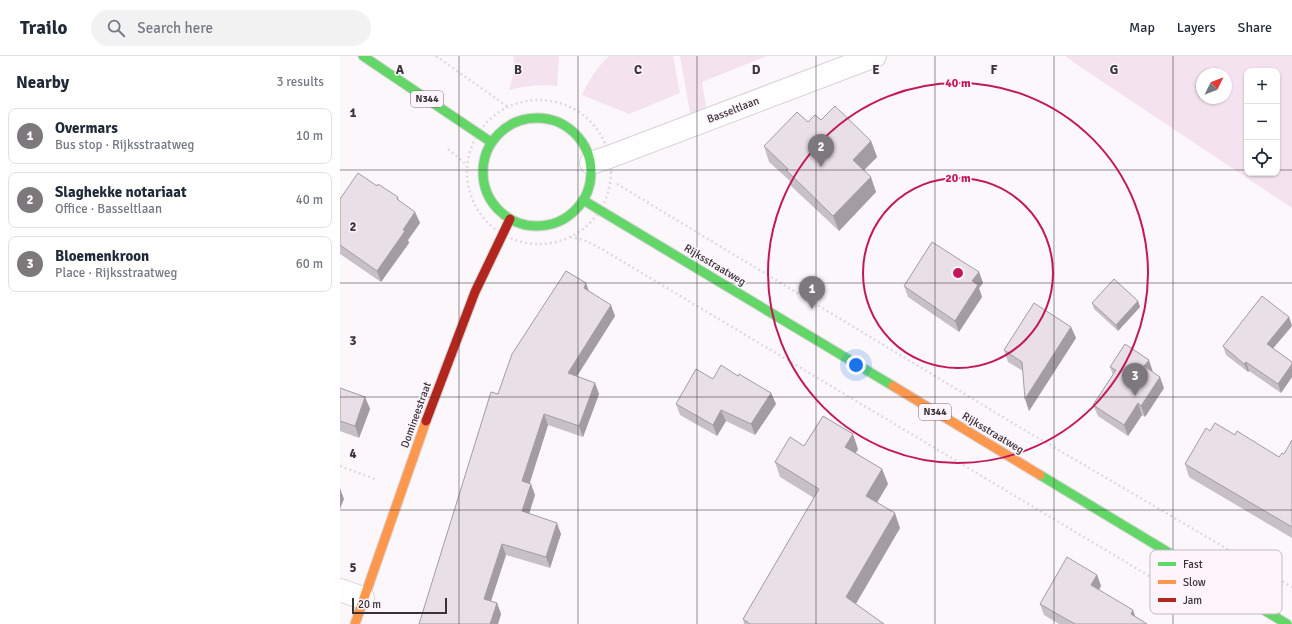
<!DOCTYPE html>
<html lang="en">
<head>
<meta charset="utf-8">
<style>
  body { margin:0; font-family:Signika,sans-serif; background:#f2f2f3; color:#1f2937 }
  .controls { position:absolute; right:12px; top:12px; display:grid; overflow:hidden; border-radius:8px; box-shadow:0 1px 3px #0004 }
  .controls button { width:36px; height:36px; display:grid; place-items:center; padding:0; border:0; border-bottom:1px solid #e0e1e3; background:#fff; color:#1f2937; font:20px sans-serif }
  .compass { position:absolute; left:856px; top:12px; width:36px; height:36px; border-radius:50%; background:#fff; box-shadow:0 1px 3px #0004; rotate:47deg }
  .scale { position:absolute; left:12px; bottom:10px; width:95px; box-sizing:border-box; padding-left:4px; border:2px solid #393337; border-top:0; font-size:11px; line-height:14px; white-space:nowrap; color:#393337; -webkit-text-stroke:3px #fef5fc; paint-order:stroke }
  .you { position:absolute; left:516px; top:309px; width:14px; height:14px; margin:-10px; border:3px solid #fff; border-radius:50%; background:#1a73e8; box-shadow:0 0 0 6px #1a73e833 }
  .badge { display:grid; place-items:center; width:26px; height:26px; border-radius:50%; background:#7d787c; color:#fff; font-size:13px; font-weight:700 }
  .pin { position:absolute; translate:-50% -33px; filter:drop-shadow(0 1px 2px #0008) }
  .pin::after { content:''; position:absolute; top:21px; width:14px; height:12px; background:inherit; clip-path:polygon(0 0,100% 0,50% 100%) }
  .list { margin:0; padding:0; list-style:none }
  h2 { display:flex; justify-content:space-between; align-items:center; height:52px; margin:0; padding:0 16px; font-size:17px }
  h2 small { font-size:13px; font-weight:400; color:#747a83 }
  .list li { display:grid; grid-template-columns:26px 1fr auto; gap:12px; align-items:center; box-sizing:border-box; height:56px; margin:0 8px 8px; padding:0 8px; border:1px solid #e0e1e3; border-radius:8px }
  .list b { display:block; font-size:15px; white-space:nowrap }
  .list p { margin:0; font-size:13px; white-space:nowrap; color:#747a83 }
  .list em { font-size:13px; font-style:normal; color:#747a83 }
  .icon { flex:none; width:22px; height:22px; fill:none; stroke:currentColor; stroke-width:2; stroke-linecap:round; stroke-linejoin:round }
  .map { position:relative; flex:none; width:952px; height:568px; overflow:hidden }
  header { display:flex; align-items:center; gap:24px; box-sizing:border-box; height:56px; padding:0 20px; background:#fff; border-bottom:1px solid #e0e1e3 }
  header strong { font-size:19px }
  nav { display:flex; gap:22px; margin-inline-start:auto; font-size:14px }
  .search { width:280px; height:36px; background:#f2f2f3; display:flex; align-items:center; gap:10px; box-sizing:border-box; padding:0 14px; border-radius:22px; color:#747a83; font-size:15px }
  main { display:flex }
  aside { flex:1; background:#fff }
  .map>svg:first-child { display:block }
  .green { fill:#f4e3ef; fill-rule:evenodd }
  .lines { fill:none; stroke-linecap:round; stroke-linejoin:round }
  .street-casing { stroke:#d8d3d7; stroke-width:24 }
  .fast-casing { stroke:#d8d3d7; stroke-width:11 }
  .slow-casing { stroke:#d8d3d7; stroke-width:11 }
  .jam-casing { stroke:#d8d3d7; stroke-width:11 }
  .path { stroke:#dddcdd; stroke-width:2.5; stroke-dasharray:2 3; stroke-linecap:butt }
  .street { stroke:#fffefe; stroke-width:22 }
  .fast { stroke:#63d668; stroke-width:9 }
  .slow { stroke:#ff974d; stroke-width:9 }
  .jam { stroke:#b3261e; stroke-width:9 }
  .wall { fill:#c8c0c7 }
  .shaded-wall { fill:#a39ca2 }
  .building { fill:#e9dfe7; stroke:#a39ca2 }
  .grid { fill:none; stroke:#393337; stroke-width:1; stroke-opacity:0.55 }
  .ring { fill:none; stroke:#c2185b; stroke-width:2 }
  .labels { text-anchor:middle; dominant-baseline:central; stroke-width:3; stroke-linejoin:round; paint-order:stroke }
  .shield { fill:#fef5fc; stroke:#746d72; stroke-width:1 }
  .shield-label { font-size:10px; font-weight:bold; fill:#393337 }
  .street-label { font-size:11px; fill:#393337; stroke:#fef5fc }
  .key { fill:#fef5fc; stroke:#c3bbc1; stroke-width:1 }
  .key-label { font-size:11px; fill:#393337 }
  .grid-label { font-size:13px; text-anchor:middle; font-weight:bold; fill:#393337; stroke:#fef5fc; stroke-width:3; stroke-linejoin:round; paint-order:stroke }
  .centre { fill:#c2185b; stroke:#fef5fc; stroke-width:2 }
  .ring-label { font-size:12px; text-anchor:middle; font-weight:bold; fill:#c2185b; stroke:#fef5fc; stroke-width:3; stroke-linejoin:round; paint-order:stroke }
</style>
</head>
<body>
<header>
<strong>Trailo</strong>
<div class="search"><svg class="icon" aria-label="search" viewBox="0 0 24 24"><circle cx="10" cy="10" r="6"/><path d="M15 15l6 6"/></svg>Search here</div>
<nav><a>Map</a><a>Layers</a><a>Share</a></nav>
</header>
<main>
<aside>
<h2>Nearby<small>3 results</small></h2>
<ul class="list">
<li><span class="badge">1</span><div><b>Overmars</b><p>Bus stop · Rijksstraatweg</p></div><em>10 m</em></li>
<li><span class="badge">2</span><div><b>Slaghekke notariaat</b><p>Office · Basseltlaan</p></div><em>40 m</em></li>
<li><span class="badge">3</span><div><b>Bloemenkroon</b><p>Place · Rijksstraatweg</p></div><em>60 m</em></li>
</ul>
</aside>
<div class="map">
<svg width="952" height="568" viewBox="0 0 952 568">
  <rect width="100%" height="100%" fill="#fcf7fb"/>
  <g class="green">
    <path d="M173,0H219L217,30C201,28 184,30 169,34C172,22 176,12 173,0Z"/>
    <path d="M269,0H333L340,37L289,58L242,39C249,24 257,11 269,0Z"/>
    <path d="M340,0H427L362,26L367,56L351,62Z"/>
    <path d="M725,0H952V152L742,12ZM907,15H937V117H907ZM862,18H886V42H862Z"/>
  </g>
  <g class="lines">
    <defs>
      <g id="street">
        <path d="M251,107L269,101L535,0"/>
        <path d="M0,534L23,542"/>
      </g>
      <g id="fast">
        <path d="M23,0L151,86"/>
        <circle cx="197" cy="116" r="54"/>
        <path d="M243,144L553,330"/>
        <path d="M700,419L947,568"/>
      </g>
      <g id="slow">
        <path d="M553,330L700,419"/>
        <path d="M15,568L86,365"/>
      </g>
      <path id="jam" d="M86,365L135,236L170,163"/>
    </defs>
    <use href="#street" class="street-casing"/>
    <use href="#fast" class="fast-casing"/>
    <use href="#slow" class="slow-casing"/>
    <use href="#jam" class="jam-casing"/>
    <g class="path">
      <path d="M96,0L168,51"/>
      <circle cx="199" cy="116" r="72"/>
      <path d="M108,93L127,109"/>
      <path d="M277,128L676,369L952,531"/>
      <path d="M230,181L244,184L260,192L871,557"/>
      <path d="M0,410L35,423"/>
    </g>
    <use href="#street" class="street"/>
    <use href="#fast" class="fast"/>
    <use href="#slow" class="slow"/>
    <use href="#jam" class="jam"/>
  </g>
  <g class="wall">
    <path d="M481,64L531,85L537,101L524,114L536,136L499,175L451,130L449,124L429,106L424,90L468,66Z"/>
    <path d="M37,130L58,141L59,145L75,156L80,167L68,184L69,187L41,226L0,198V143Z"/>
    <path d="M639,216L643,227L639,232L642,241L619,276L568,241L564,230Z"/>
    <path d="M249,235L275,260L237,320L255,327L259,338L243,381L208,369L189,428L195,439L189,458L221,478L210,512L166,499L151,545L157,547L161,558L158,568H79L158,338Z"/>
    <path d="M798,245L800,251L778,275L754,253L752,247Z"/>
    <path d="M949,261L952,270L933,292L952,306V321L941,337L909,315L908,316L886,299L883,290Z"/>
    <path d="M731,271L736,282L689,355L683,315L668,306L664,294Z"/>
    <path d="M770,311L813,316L824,332L805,361L802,359L788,380L758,360L753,349L773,319Z"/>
    <path d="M398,320L431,337L436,348L415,379L386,365L377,380L340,359L336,348L373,323Z"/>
    <path d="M0,332L25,341L30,353L19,382L0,375Z"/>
    <path d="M870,375L895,379L939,401L944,398L952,384V482L849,421L845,408Z"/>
    <path d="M464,390L518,393L516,397L542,413L548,428L537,446L560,472L516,548L544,568H404L403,563L474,442L440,421L435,406Z"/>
    <path d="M757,519L761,530L759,534L793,554L795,560L807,568H719L704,559L700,548Z"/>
  </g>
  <g class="shaded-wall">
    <path d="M531,85L537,101L519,119L513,104Z"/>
    <path d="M531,121L536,136L499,175L493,160Z"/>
    <path d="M75,156L80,167L68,184L69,187L41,226L37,215L63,174Z"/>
    <path d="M639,216L643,227L639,232L642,241L619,276L615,265L632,225Z"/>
    <path d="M246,227L250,238L244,232Z"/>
    <path d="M798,245L800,251L778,275L776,269Z"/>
    <path d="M271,249L275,260L232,328L228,317Z"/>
    <path d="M949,261L952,270L930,296L927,288Z"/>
    <path d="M731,271L736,282L689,355L685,343Z"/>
    <path d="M809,304L813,316L804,310Z"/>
    <path d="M906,306L909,315L908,316L904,308Z"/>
    <path d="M952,308V321L941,337L938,328Z"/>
    <path d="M820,321L824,332L805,361L801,350Z"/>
    <path d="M255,327L259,338L243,381L239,370Z"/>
    <path d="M431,337L436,348L415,379L411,368Z"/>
    <path d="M25,341L30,353L19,382L15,370Z"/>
    <path d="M798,347L802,359L788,380L784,369Z"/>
    <path d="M381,354L386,365L377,380L373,369Z"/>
    <path d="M204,358L208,369L187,436L182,425Z"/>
    <path d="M513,378L518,393L510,406L505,391Z"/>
    <path d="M542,413L548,428L532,455L526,440Z"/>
    <path d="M191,428L195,439L186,467L182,455Z"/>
    <path d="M0,432L4,443L0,453Z"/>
    <path d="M555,457L560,472L511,556L506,541Z"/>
    <path d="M217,467L221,478L210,512L206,501Z"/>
    <path d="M162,488L166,499L148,554L144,543Z"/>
    <path d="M757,519L761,530L755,540L751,529Z"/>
    <path d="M157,547L161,558L158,568H150Z"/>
    <path d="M793,554L797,566L791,558Z"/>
  </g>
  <g class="building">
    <path d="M495,50L531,85L513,104L531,121L493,160L446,114L448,113L424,90L457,56L468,66L475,59L481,64Z"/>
    <path d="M18,117L37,130L38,128L58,141L57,143L75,156L63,174L65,175L37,215L0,189V143Z"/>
    <path d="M592,186L639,216L632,225L638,229L615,265L564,230Z"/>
    <path d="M226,215L246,227L244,232L271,249L228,317L255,327L239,370L204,358L182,425L191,428L182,455L217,467L206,501L162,488L144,543L157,547L150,568H79L151,336L158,338L172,298Z"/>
    <path d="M774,223L798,245L776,269L752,247Z"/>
    <path d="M922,240L949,261L927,288L952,306V308L938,328L906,306L904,308L883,290Z"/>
    <path d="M694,247L731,271L685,343L682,306L664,294Z"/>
    <path d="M785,288L809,304L804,310L820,321L801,350L798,347L784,369L753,349L776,314L770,311Z"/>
    <path d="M381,309L398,320L399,318L431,337L411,368L381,354L373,369L336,348L356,313L373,323Z"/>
    <path d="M0,332L25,341L15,370L0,365Z"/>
    <path d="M483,360L513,378L505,391L542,413L526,440L555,457L506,541L544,568H410L403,563L479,433L435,406L450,381L464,390Z"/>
    <path d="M875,367L895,379L897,375L939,401L942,397L944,398L952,384V471L845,408L866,372L870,375Z"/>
    <path d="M727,501L757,519L751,529L793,554L791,558L807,568H735L700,548Z"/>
  </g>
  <path class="grid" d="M119,0V568M238,0V568M357,0V568M476,0V568M595,0V568M714,0V568M833,0V568M0,114H907M937,114H952M0,227H952M0,341H952M0,454H952"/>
  <g class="ring">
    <circle cx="618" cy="217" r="95"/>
    <circle cx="618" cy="217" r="190"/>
  </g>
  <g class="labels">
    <g class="shield">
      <rect x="71" y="35" width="32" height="16" rx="3"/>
      <rect x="579" y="348" width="32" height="16" rx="3"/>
    </g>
    <g class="shield-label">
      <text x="87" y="43">N344</text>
      <text x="595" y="356">N344</text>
    </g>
    <g class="street-label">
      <text transform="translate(393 54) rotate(-21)">Basseltlaan</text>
      <text transform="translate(375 209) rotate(31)">Rijksstraatweg</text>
      <text transform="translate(76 359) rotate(-70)">Domineestraat</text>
      <text transform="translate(653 377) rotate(31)">Rijksstraatweg</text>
    </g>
  </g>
  <rect x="810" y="494" width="132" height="64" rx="6" class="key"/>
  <rect x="818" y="506" width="18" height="4" fill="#63d668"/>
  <rect x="818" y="524" width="18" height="4" fill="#ff974d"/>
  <rect x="818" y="542" width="18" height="4" fill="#b3261e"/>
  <g class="key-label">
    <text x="843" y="512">Fast</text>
    <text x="843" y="530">Slow</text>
    <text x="843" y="548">Jam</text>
  </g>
  <g class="grid-label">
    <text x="60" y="18">A</text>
    <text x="178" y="18">B</text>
    <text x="298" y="18">C</text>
    <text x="416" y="18">D</text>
    <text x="536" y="18">E</text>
    <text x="654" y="18">F</text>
    <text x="774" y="18">G</text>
    <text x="13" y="61">1</text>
    <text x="13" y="175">2</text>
    <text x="13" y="289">3</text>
    <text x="13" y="402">4</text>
    <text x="13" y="516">5</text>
  </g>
  <circle cx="618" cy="217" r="6" class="centre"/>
  <g class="ring-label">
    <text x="618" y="31">40 m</text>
    <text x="618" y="126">20 m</text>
  </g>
</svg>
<div class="controls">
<button>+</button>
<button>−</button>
<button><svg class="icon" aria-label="locate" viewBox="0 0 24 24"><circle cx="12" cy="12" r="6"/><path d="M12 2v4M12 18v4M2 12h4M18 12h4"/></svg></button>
</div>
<svg class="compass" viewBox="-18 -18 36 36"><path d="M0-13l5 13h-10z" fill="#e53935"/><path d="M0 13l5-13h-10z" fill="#747a83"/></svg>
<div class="scale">20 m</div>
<div class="you"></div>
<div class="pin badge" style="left:472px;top:253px">1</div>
<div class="pin badge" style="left:481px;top:111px">2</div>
<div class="pin badge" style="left:795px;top:340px">3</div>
</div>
</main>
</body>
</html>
